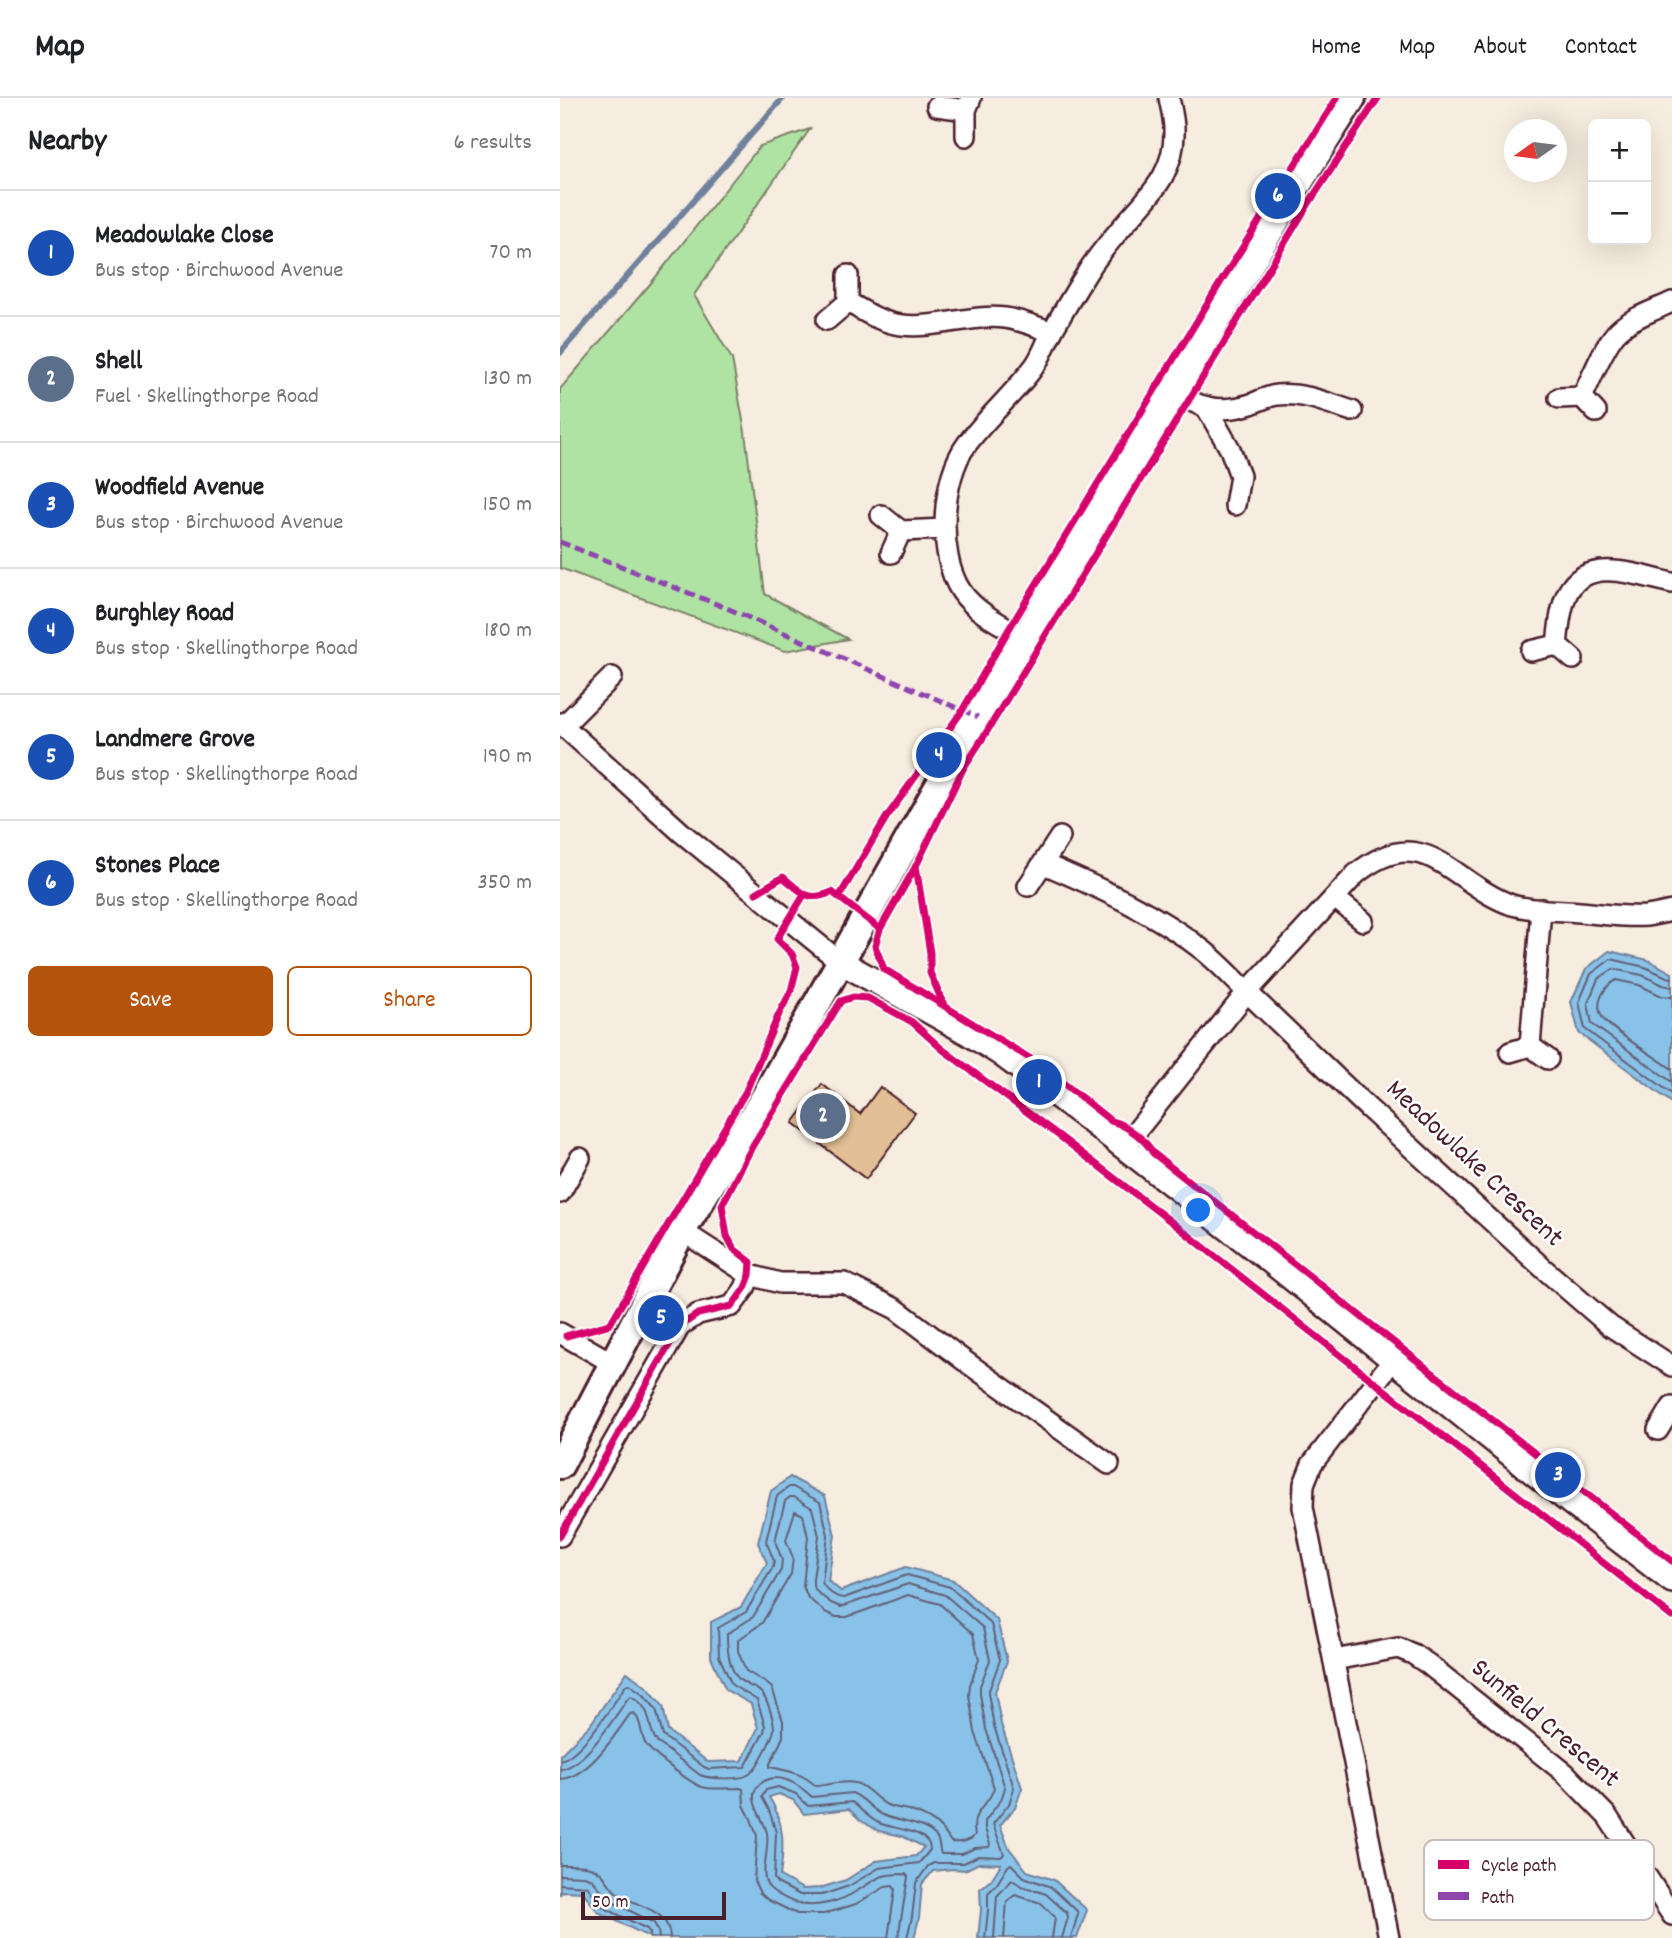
<!DOCTYPE html>
<html lang="en">
<head>
<meta charset="utf-8">
<style>
  body { margin:0; font-family:Dekko,sans-serif; background:#f2f2f2; color:#202124 }
  .controls { position:absolute; right:21px; top:21px; display:grid; overflow:hidden; border-radius:10px; box-shadow:0 7px 28px #0002 }
  .controls button { width:63px; height:63px; display:grid; place-items:center; padding:0; border:0; border-bottom:2px solid #e0e0e0; background:#fff; color:#202124; font:35px sans-serif }
  .compass { position:absolute; left:944px; top:21px; width:63px; height:63px; border-radius:50%; background:#fff; box-shadow:0 7px 28px #0002; rotate:256deg }
  .scale { position:absolute; left:21px; bottom:18px; width:145px; box-sizing:border-box; padding-left:7px; border:4px solid #4a1f2b; border-top:0; font-size:19px; line-height:24px; white-space:nowrap; color:#4a1f2b; -webkit-text-stroke:5px #fff; paint-order:stroke }
  .you { position:absolute; left:639px; top:1113px; width:24px; height:24px; margin:-18px; border:5px solid #fff; border-radius:50%; background:#1a73e8; box-shadow:0 0 0 10px #1a73e833 }
  .badge { display:grid; place-items:center; width:46px; height:46px; border-radius:50%; background:#b45309; color:#fff; font-size:23px; font-weight:700 }
  .pin { position:absolute; translate:-50% -50%; border:4px solid #fff; box-shadow:0 2px 7px #0006 }
  .list { margin:0; padding:0; list-style:none }
  h2 { display:flex; justify-content:space-between; align-items:center; height:91px; margin:0; padding:0 28px; font-size:30px }
  h2 small { font-size:23px; font-weight:400; color:#757577 }
  .list li { display:grid; grid-template-columns:46px 1fr auto; gap:21px; align-items:center; box-sizing:border-box; height:126px; padding:0 28px; border-top:2px solid #e0e0e0 }
  .list b { display:block; font-size:26px; white-space:nowrap }
  .list p { margin:0; font-size:23px; white-space:nowrap; color:#757577 }
  .list em { font-size:23px; font-style:normal; color:#757577 }
  .actions { display:flex; gap:14px; padding:21px 28px }
  .actions a { flex:1; padding:16px 0; border:2px solid #b45309; border-radius:10px; text-align:center; font-size:24px; color:#b45309 }
  .actions .main { background:#b45309; color:#fff }
  .map { position:relative; flex:none; width:1112px; height:1840px; overflow:hidden }
  header { display:flex; align-items:center; gap:42px; box-sizing:border-box; height:98px; padding:0 35px; background:#fff; border-bottom:2px solid #e0e0e0 }
  header strong { font-size:33px }
  nav { display:flex; gap:38px; margin-inline-start:auto; font-size:24px }
  main { display:flex }
  aside { flex:1; background:#fff }
  .map>svg:first-child { display:block }
  .green { fill:#afe3a4; stroke:#7c8168; stroke-width:2 }
  .water { fill:#89c2e8; stroke:#70819c; stroke-width:2; fill-rule:evenodd }
  .lines { fill:none; stroke-linecap:round; stroke-linejoin:round }
  .shore { stroke:#636077; stroke-width:2 }
  .stream { stroke:#70819c; stroke-width:6 }
  .building { fill:#e2bf94; stroke:#4a1f2b; stroke-width:2 }
  .minor-casing { stroke:#4a1f2b; stroke-width:24 }
  .tertiary-casing { stroke:#4a1f2b; stroke-width:28 }
  .secondary-casing { stroke:#4a1f2b; stroke-width:32 }
  .minor { stroke:#fff; stroke-width:19 }
  .tertiary { stroke:#fff; stroke-width:23 }
  .secondary { stroke:#fff; stroke-width:26 }
  .quiet { stroke:#8e44ad; stroke-width:5; stroke-dasharray:10 5; stroke-linecap:butt }
  .cycleway-casing { stroke:#fff; stroke-width:11 }
  .cycleway { stroke:#d6006c; stroke-width:7 }
  .labels { text-anchor:middle; dominant-baseline:central; stroke-width:5; stroke-linejoin:round; paint-order:stroke }
  .street-label { font-size:28px; fill:#4a1f2b; stroke:#fff }
  .key { fill:#fff; stroke:#c9bcbf; stroke-width:2 }
  .key-label { font-size:19px; fill:#4a1f2b }
</style>
</head>
<body>
<header>
<strong>Map</strong>
<nav><a>Home</a><a>Map</a><a>About</a><a>Contact</a></nav>
</header>
<main>
<aside>
<h2>Nearby<small>6 results</small></h2>
<ul class="list">
<li><span class="badge" style="background:#1a4fb4">1</span><div><b>Meadowlake Close</b><p>Bus stop · Birchwood Avenue</p></div><em>70 m</em></li>
<li><span class="badge" style="background:#5c6f8a">2</span><div><b>Shell</b><p>Fuel · Skellingthorpe Road</p></div><em>130 m</em></li>
<li><span class="badge" style="background:#1a4fb4">3</span><div><b>Woodfield Avenue</b><p>Bus stop · Birchwood Avenue</p></div><em>150 m</em></li>
<li><span class="badge" style="background:#1a4fb4">4</span><div><b>Burghley Road</b><p>Bus stop · Skellingthorpe Road</p></div><em>180 m</em></li>
<li><span class="badge" style="background:#1a4fb4">5</span><div><b>Landmere Grove</b><p>Bus stop · Skellingthorpe Road</p></div><em>190 m</em></li>
<li><span class="badge" style="background:#1a4fb4">6</span><div><b>Stones Place</b><p>Bus stop · Skellingthorpe Road</p></div><em>350 m</em></li>
</ul>
<div class="actions"><a class="main">Save</a><a>Share</a></div>
</aside>
<div class="map">
<svg width="1112" height="1840" viewBox="0 0 1112 1840">
  <rect width="100%" height="100%" fill="#f6ecdf"/>
  <filter id="ink" filterUnits="userSpaceOnUse"><feTurbulence type="fractalNoise" baseFrequency=".0143" numOctaves="2"/><feDisplacementMap in="SourceGraphic" scale="14" xChannelSelector="R" yChannelSelector="G"/><feConvolveMatrix kernelMatrix="1 2 1 2 8 2 1 2 1" color-interpolation-filters="sRGB"/></filter>
  <g filter="url(#ink)">
    <path class="green" d="M250,31L134,197L172,261L185,334L205,496L288,541L225,553L0,470V291L91,185L200,48Z"/>
    <g class="water">
      <path d="M1049,853L1088,862L1112,875V1005L1019,935L1011,904L1026,871Z"/>
      <path d="M230,1379L265,1398L275,1437L268,1483L281,1493L346,1469L393,1482L437,1522L447,1563L435,1594L441,1626L462,1690L455,1710L440,1727L449,1750L467,1773L494,1782L527,1812L517,1840H418L421,1812L420,1791L431,1782L441,1766L419,1765L405,1772L393,1771L373,1773L362,1786L359,1820L354,1840H91L38,1814L23,1794L2,1793L0,1797V1657L30,1627L67,1574L88,1590L103,1608L108,1633L148,1664L182,1663L198,1630L191,1606L166,1592L151,1559V1524L181,1509L207,1465L198,1445L211,1393ZM219,1696L233,1702L244,1716L289,1711L300,1722L319,1733L342,1738L364,1749L356,1758L316,1763L286,1782L260,1790L243,1791L220,1778C224,1750 225,1724 209,1699Z"/>
    </g>
    <g class="lines">
      <g class="shore">
        <path d="M1112,880L1107,879L1085,869L1051,861L1031,876L1019,904L1025,931L1112,996"/>
        <path d="M1112,889L1103,887L1082,877L1053,871L1038,881L1028,905L1032,926L1112,984"/>
        <path d="M1112,899L1102,898L1079,887L1056,882C1044,889 1034,905 1042,919C1047,930 1099,961 1112,971"/>
        <path d="M235,1413L243,1417L248,1439L243,1488L248,1500L265,1514L276,1519H287L348,1497L380,1506L413,1536L419,1561L410,1587L409,1597L415,1634L434,1690C428,1710 410,1711 415,1737C410,1744 399,1745 391,1744C380,1726 370,1719 348,1712C341,1710 333,1710 327,1707C315,1701 308,1688 295,1685C283,1682 269,1687 256,1688C241,1674 228,1673 210,1669V1666L223,1639V1623L212,1590L206,1585L186,1573L178,1553V1542L202,1525L231,1476L233,1460L226,1442Z"/>
        <path d="M0,1662C20,1659 54,1605 66,1587L69,1586L83,1596L96,1611L103,1638L144,1669L149,1671L185,1669L204,1634L205,1628L197,1602L172,1587L159,1558L158,1530L186,1514L213,1469L214,1463L206,1443L217,1398L229,1389H233L260,1404L268,1437L262,1484C265,1492 276,1500 284,1500L347,1477L390,1489L431,1526L440,1562L428,1595L434,1628L454,1690L449,1706L433,1726L444,1756L441,1759L418,1758L404,1765H374L368,1768L356,1785L352,1819L347,1840"/>
        <path d="M0,1671C24,1669 55,1619 68,1600L71,1598C95,1612 85,1626 97,1644L140,1677C149,1681 180,1682 188,1677C196,1673 213,1640 214,1631C214,1622 209,1608 205,1600C200,1589 187,1589 179,1581C169,1571 167,1550 167,1536L193,1519L221,1472L222,1462L215,1443L225,1403L230,1399H234L252,1410L259,1438L253,1481V1488L258,1495L271,1505L281,1509L348,1486L385,1497L423,1530L430,1562L420,1588V1596L426,1631L445,1690L441,1702L425,1723V1731L430,1746L429,1749L415,1750L402,1756H381C379,1751 380,1745 377,1740C367,1725 339,1724 325,1718C312,1713 305,1700 292,1695L252,1699C239,1687 218,1671 200,1686C184,1699 204,1720 207,1735C210,1750 199,1777 208,1788C213,1795 231,1804 240,1806C258,1810 281,1803 297,1793C304,1789 312,1783 320,1779C327,1776 338,1776 346,1776L348,1779L338,1840"/>
        <path d="M0,1681C28,1680 55,1637 70,1616L74,1615C82,1623 80,1635 85,1645C90,1655 132,1686 142,1689C153,1692 168,1690 180,1690L183,1691L184,1707L191,1721L197,1738L194,1783L200,1795L208,1802L237,1816H264L296,1806L325,1789L333,1788L335,1791L328,1840"/>
        <path d="M218,1689L236,1696L248,1708L292,1704C301,1711 308,1720 319,1725C332,1731 371,1732 370,1752L359,1765L319,1770L289,1788L262,1797H240L217,1785L214,1781L216,1734L209,1712L202,1699L206,1692Z"/>
        <path d="M0,1767C10,1767 23,1766 33,1770C44,1774 47,1785 55,1793C74,1810 109,1808 110,1840"/>
        <path d="M0,1777L24,1778L32,1781L49,1802L94,1825L98,1832L99,1840"/>
        <path d="M0,1786L27,1788L43,1809L87,1831L90,1835V1840"/>
        <path d="M425,1840L428,1813V1795L437,1786L448,1768L451,1766L464,1779L491,1789L517,1813L518,1816L511,1840"/>
        <path d="M434,1840L437,1798L452,1782L462,1788L486,1796L507,1815L508,1819L502,1840"/>
        <path d="M444,1840L447,1803L455,1797L481,1805L495,1819L492,1840"/>
      </g>
      <path class="stream" d="M0,255L223,0"/>
    </g>
    <path class="building" d="M262,986L300,1016L320,989L355,1015L306,1081L233,1025Z"/>
    <g class="lines">
      <defs>
        <g id="minor">
          <path d="M377,8L406,12"/>
          <path d="M406,38V12L411,0"/>
          <path d="M288,204C305,214 322,225 342,227C377,231 411,216 445,220C461,222 477,229 492,234"/>
          <path d="M267,222L288,204V177"/>
          <path d="M612,293C640,310 659,316 691,306C699,303 708,298 717,297C743,294 767,305 792,313"/>
          <path d="M1022,299C1031,282 1045,244 1059,232C1073,219 1095,212 1112,204"/>
          <path d="M999,300L1022,299L1036,314"/>
          <path d="M646,309L670,351L680,378L675,407"/>
          <path d="M321,417L341,433L331,455"/>
          <path d="M341,433L385,431"/>
          <path d="M464,539C442,527 415,514 401,493C377,457 381,380 407,346C427,319 453,297 473,270C482,259 486,244 493,232C504,212 516,192 528,173C536,160 547,147 557,135C584,102 616,79 614,31C614,21 611,10 609,0"/>
          <path d="M997,547C999,531 1000,509 1008,494C1028,457 1080,478 1112,485"/>
          <path d="M971,553L997,547L1013,561"/>
          <path d="M0,625L122,735L279,863"/>
          <path d="M3,628L52,579"/>
          <path d="M484,766C540,790 596,815 644,853C659,865 673,880 687,894L563,1050"/>
          <path d="M468,788L500,739"/>
          <path d="M775,800L803,823"/>
          <path d="M1112,813C1103,815 1094,817 1086,818C1061,820 1030,814 1005,813C988,812 969,812 952,807C892,786 865,720 796,776L687,894L808,1010L984,1171L1050,1228L1112,1268"/>
          <path d="M970,948L981,811"/>
          <path d="M950,954L970,948L988,961"/>
          <path d="M0,1095L20,1060"/>
          <path d="M122,1133L190,1177L220,1185H284L336,1211L402,1261L549,1366"/>
          <path d="M0,1235L54,1266"/>
          <path d="M1098,1332L1112,1309"/>
          <path d="M0,1438L120,1228L138,1216L172,1208L185,1190L190,1177"/>
          <path d="M774,1562L838,1550L853,1556L868,1566L1005,1675L1047,1718L1112,1817"/>
          <path d="M829,1840L743,1409L744,1386L752,1366L833,1262"/>
        </g>
        <path id="tertiary" d="M279,863L408,935L441,956L529,1022L710,1163L1011,1405L1112,1483"/>
        <path id="secondary" d="M0,1367L122,1133L203,1002L410,632L733,94L792,0"/>
      </defs>
      <use href="#minor" class="minor-casing"/>
      <use href="#tertiary" class="tertiary-casing"/>
      <use href="#secondary" class="secondary-casing"/>
      <use href="#minor" class="minor"/>
      <use href="#tertiary" class="tertiary"/>
      <use href="#secondary" class="secondary"/>
      <path class="quiet" d="M0,444L169,511L418,619"/>
      <defs>
        <g id="cycleway">
          <path d="M818,0L749,105L426,635L404,669L356,768L320,831L315,848L324,871L479,966L551,1023C567,1027 585,1041 593,1055L1112,1463"/>
          <path d="M356,768L370,855V875L384,907"/>
          <path d="M196,795L223,779C241,794 248,805 272,794L320,831"/>
          <path d="M279,799L326,720L402,613L449,531L662,182L777,0"/>
          <path d="M6,1238L50,1226L186,993L219,916L231,893L237,869L232,856L217,841L244,797"/>
          <path d="M0,1438L120,1228L138,1216L172,1208L185,1190L190,1177L191,1164L174,1151L167,1138L162,1107L193,1047L281,903L293,899L308,900L352,924L382,951L498,1037L622,1132L1112,1519"/>
        </g>
      </defs>
      <use href="#cycleway" class="cycleway-casing"/>
      <use href="#cycleway" class="cycleway"/>
    </g>
  </g>
  <g class="labels">
    <g class="street-label">
      <text transform="translate(913 1067) rotate(43)">Meadowlake Crescent</text>
      <text transform="translate(984 1627) rotate(40)">Sunfield Crescent</text>
    </g>
  </g>
  <rect x="864" y="1742" width="230" height="80" rx="10" class="key"/>
  <rect x="878" y="1762" width="31" height="9" fill="#d6006c"/>
  <rect x="878" y="1794" width="31" height="8" fill="#8e44ad"/>
  <g class="key-label">
    <text x="921" y="1773">Cycle path</text>
    <text x="921" y="1805">Path</text>
  </g>
</svg>
<div class="controls">
<button>+</button>
<button>−</button>
</div>
<svg class="compass" viewBox="-18 -18 36 36"><path d="M0-13l5 13h-10z" fill="#e53935"/><path d="M0 13l5-13h-10z" fill="#757577"/></svg>
<div class="scale">50 m</div>
<div class="you"></div>
<div class="pin badge" style="left:479px;top:984px;background:#1a4fb4">1</div>
<div class="pin badge" style="left:263px;top:1018px;background:#5c6f8a">2</div>
<div class="pin badge" style="left:998px;top:1377px;background:#1a4fb4">3</div>
<div class="pin badge" style="left:379px;top:657px;background:#1a4fb4">4</div>
<div class="pin badge" style="left:101px;top:1220px;background:#1a4fb4">5</div>
<div class="pin badge" style="left:718px;top:98px;background:#1a4fb4">6</div>
</div>
</main>
</body>
</html>
